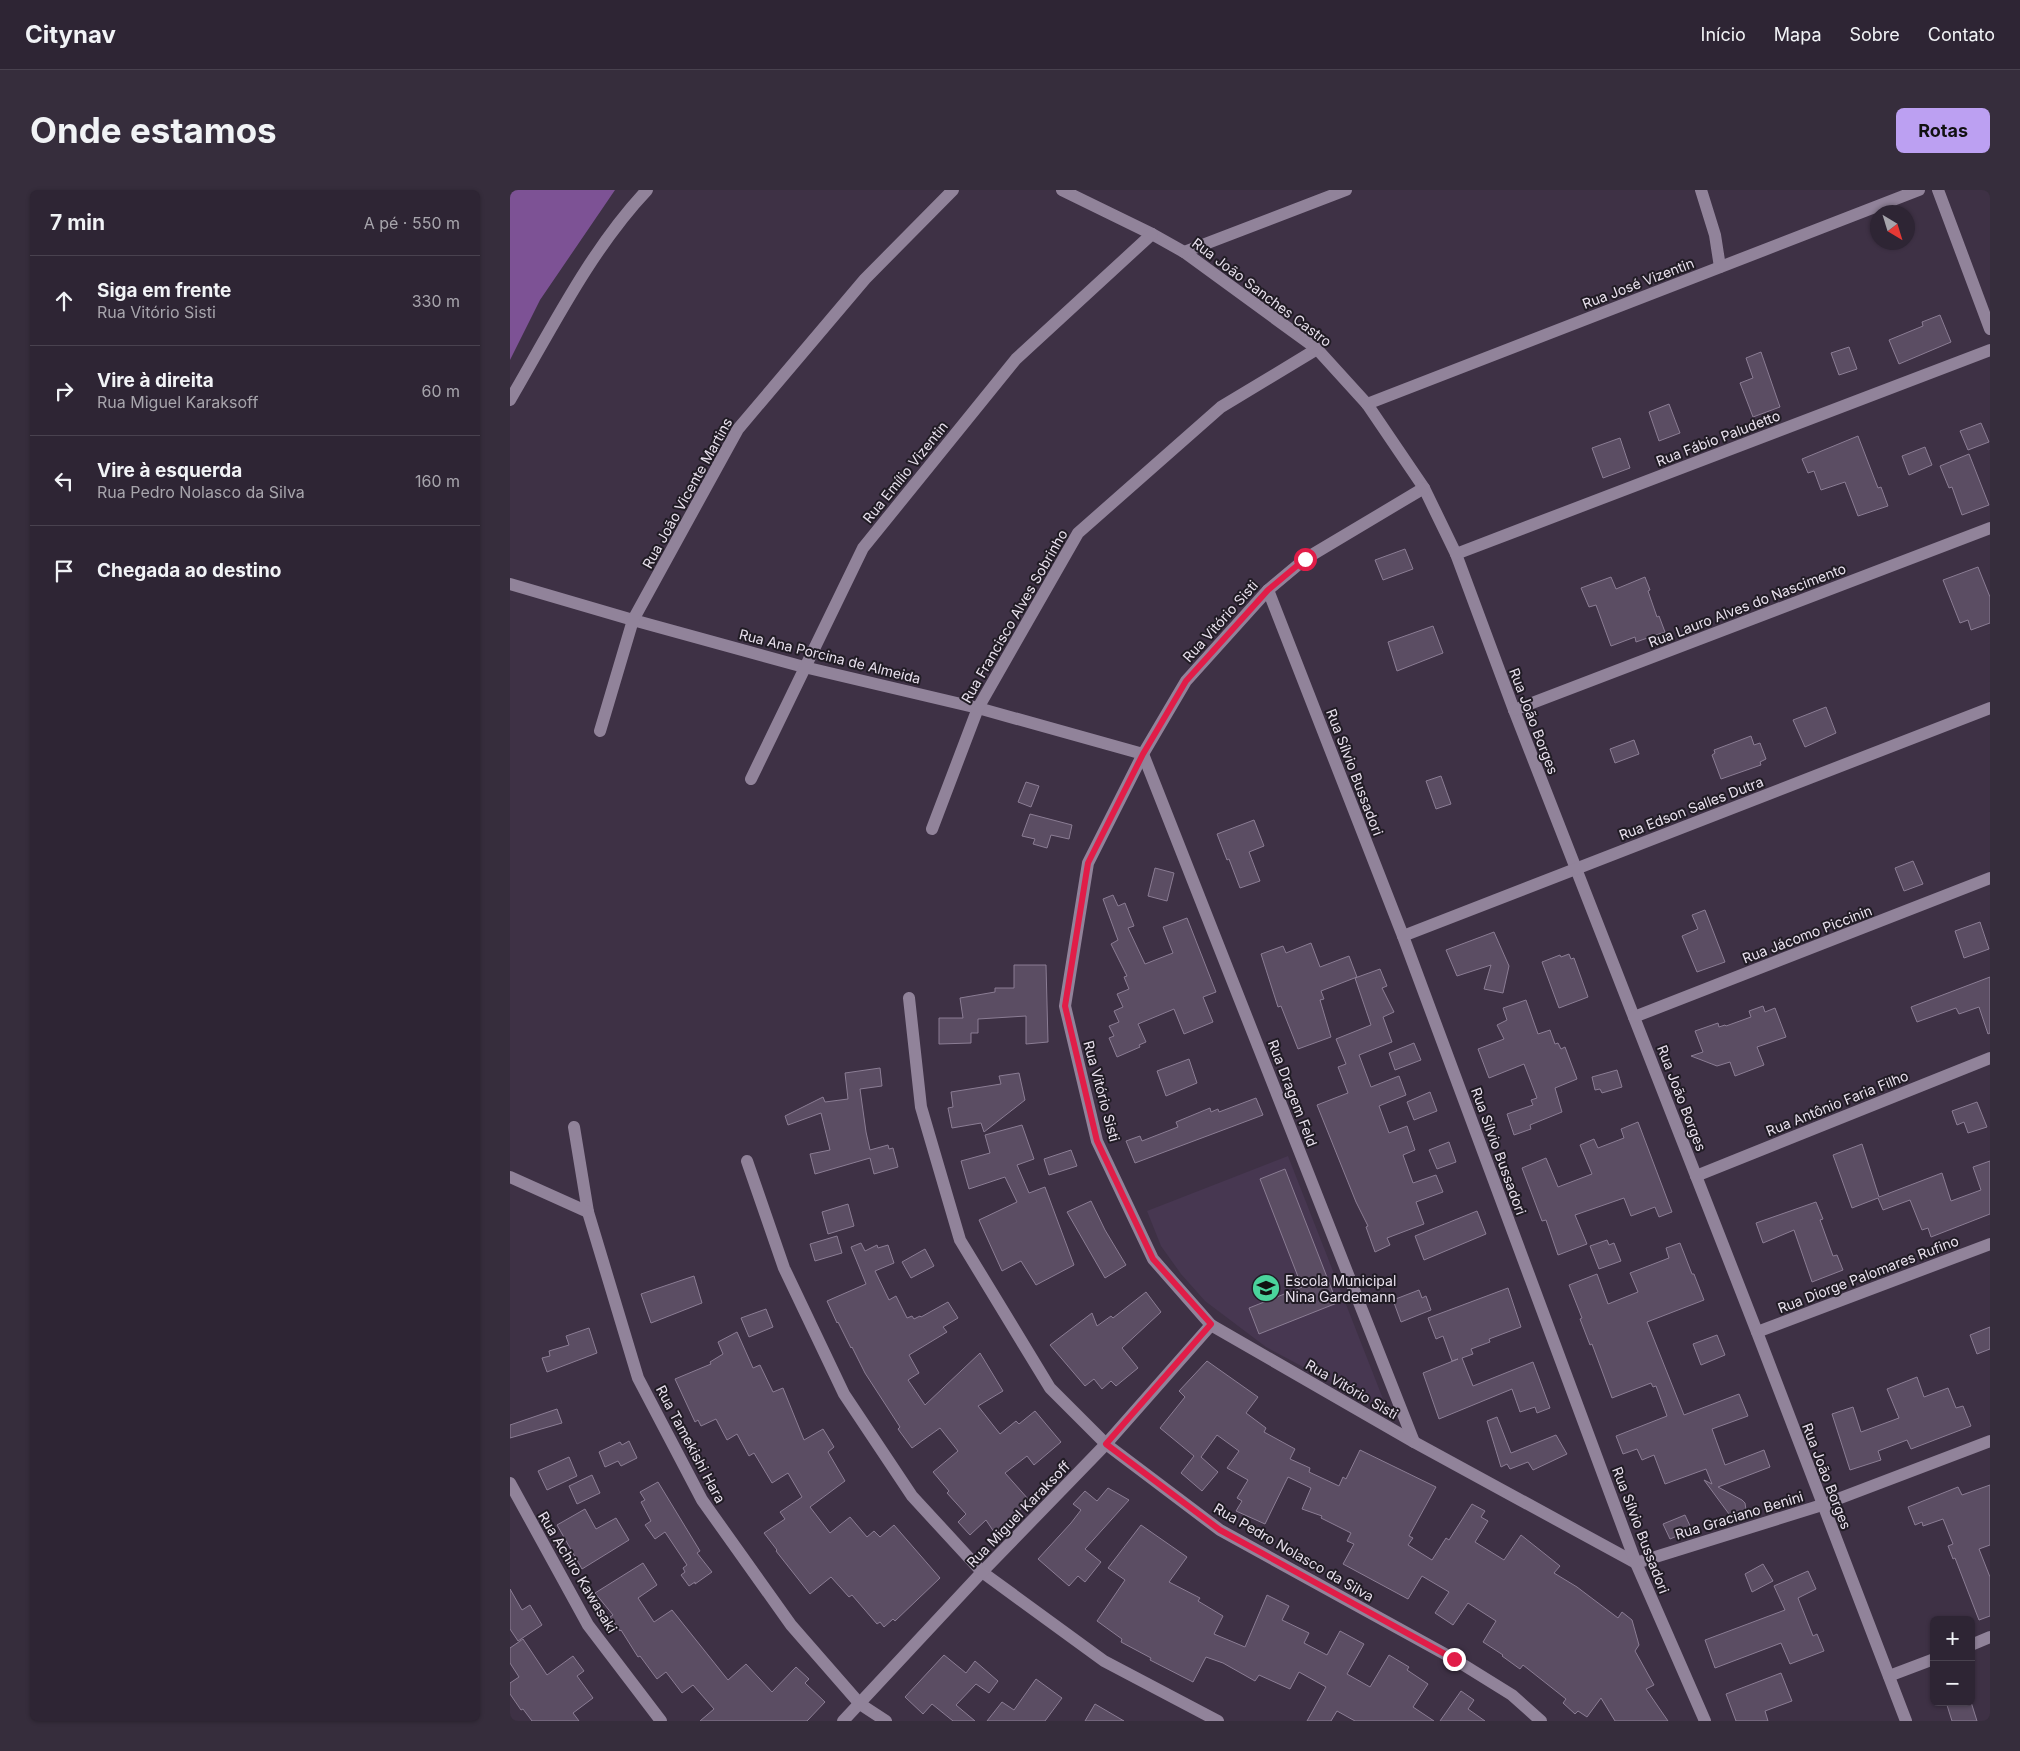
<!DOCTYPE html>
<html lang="pt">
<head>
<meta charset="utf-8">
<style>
  body { margin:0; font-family:Inter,sans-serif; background:#362d3c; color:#f1f3f6 }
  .controls { position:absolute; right:15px; bottom:15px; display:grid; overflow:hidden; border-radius:8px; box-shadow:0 1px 4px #0004 }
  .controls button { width:45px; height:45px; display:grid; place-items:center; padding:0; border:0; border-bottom:1px solid #49424f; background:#2e2534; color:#f1f3f6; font:25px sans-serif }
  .compass { position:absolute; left:1360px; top:15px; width:45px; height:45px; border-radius:50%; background:#2e2534; box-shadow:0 1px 4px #0004; rotate:142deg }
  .stop { position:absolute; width:15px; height:15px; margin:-11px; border:4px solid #e11d48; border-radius:50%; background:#fff }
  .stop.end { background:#e11d48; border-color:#fff; box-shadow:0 1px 5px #0008 }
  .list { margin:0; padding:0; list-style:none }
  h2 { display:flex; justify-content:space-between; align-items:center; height:65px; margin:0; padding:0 20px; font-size:21px }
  h2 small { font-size:16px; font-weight:400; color:#a7a5ac }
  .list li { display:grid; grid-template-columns:32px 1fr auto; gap:15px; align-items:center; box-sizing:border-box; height:90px; padding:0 20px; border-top:1px solid #49424f }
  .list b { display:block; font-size:19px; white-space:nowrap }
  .list p { margin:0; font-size:16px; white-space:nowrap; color:#a7a5ac }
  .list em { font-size:16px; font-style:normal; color:#a7a5ac }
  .icon { flex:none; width:28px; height:28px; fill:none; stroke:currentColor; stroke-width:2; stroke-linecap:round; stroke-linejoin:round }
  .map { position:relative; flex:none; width:1480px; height:1531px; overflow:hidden; border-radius:8px }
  header { display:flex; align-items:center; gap:30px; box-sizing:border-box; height:70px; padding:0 25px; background:#2e2534; border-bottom:1px solid #49424f }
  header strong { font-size:24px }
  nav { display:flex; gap:28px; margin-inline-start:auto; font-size:18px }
  .intro { display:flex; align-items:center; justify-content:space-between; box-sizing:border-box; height:120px; padding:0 30px }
  h1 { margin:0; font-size:35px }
  .button { padding:12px 22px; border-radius:8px; background:#bca0f2; color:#111; font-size:18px; font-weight:700 }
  main { display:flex; gap:30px; padding:0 30px }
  aside { flex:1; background:#2e2534; border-radius:8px; box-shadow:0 1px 4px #0004 }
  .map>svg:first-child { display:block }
  .built { fill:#473751 }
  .forest { fill:#7d5295 }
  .building { fill:#5b4d63; stroke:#8b7d94 }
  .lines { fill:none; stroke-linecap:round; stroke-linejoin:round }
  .minor { stroke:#91839a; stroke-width:12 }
  .route { stroke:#e11d48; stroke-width:6 }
  .labels { text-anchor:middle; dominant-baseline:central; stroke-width:4; stroke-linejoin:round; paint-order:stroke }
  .street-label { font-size:14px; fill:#e9e1ee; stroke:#211c25 }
  .poi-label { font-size:14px; fill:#e9e1ee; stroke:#211c25; text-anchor:start }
</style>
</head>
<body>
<header>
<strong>Citynav</strong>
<nav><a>Início</a><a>Mapa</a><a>Sobre</a><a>Contato</a></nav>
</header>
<div class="intro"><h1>Onde estamos</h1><a class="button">Rotas</a></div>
<main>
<aside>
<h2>7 min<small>A pé · 550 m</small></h2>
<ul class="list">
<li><svg class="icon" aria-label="ahead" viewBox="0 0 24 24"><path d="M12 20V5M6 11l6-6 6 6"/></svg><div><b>Siga em frente</b><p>Rua Vitório Sisti</p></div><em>330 m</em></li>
<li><svg class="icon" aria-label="right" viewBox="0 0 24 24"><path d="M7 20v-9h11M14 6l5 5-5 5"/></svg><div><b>Vire à direita</b><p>Rua Miguel Karaksoff</p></div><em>60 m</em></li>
<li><svg class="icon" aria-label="left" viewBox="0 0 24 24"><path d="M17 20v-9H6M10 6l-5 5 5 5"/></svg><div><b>Vire à esquerda</b><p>Rua Pedro Nolasco da Silva</p></div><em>160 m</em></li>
<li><svg class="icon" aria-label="arrive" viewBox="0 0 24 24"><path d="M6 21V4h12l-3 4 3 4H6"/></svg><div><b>Chegada ao destino</b></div></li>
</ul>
</aside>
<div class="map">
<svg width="1480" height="1531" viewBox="0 0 1480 1531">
  <rect width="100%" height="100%" fill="#3e3145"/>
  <path class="built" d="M778,966L875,1214L870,1218L756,1157L695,1111L671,1084L651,1056L637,1021Z"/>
  <path class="forest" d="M0,0H105L30,110L0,170Z"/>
  <g class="building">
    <path d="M1430,125L1441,152L1389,174L1379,150L1413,136L1412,132Z"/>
    <path d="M1339,157L1347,179L1329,185L1321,163Z"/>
    <path d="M1251,162L1270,217L1243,227L1230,193L1243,188L1236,168Z"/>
    <path d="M1159,214L1170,243L1149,251L1139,222Z"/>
    <path d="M1471,233L1479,252L1458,260L1450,241Z"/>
    <path d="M1348,246L1368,298L1371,297L1378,316L1348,326L1335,292L1311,300L1304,281L1298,283L1292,269Z"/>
    <path d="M1110,248L1120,278L1093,288L1082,258Z"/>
    <path d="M1415,257L1422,275L1399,285L1392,266Z"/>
    <path d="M1459,264L1479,315L1452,325L1442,297L1439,298L1430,276Z"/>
    <path d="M895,359L903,379L873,390L865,370Z"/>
    <path d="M1468,377L1480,407V433L1461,440L1458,430L1450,433L1433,390Z"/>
    <path d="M1101,387L1106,399L1135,387L1140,400L1138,401L1147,427L1149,426L1155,442L1126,452L1125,447L1101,456L1086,415L1079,417L1071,398Z"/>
    <path d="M923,436L933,463L887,481L878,452Z"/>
    <path d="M1316,517L1326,543L1295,557L1283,530Z"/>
    <path d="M1241,546L1244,555L1250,553L1256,569L1250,572L1251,575L1211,589L1202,565L1205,563L1204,560Z"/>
    <path d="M1124,550L1129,564L1105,573L1100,559Z"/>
    <path d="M931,586L941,614L926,619L916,591Z"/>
    <path d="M516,592L529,596L521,617L508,612Z"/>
    <path d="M520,624L562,635L559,649L541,645L537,658L523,654L525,649L512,646Z"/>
    <path d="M744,630L754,656L739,662L750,691L730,698L719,669L717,670L707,644Z"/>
    <path d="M1403,671L1413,694L1394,701L1385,678Z"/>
    <path d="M645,678L664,683L657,711L638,706Z"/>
    <path d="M603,705L608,716L615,713L624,736L618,738L635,774L663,763L653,737L677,728L706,802L693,807L703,832L674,844L664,819L628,834L636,852L629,855L630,857L607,867L599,848L604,846L599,836L609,832L604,821L613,817L607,804L619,799L614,787L617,786L601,754L608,750L593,709Z"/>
    <path d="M1195,720L1215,772L1187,782L1172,746L1188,739L1182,725Z"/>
    <path d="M1470,732L1479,759L1454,768L1445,741Z"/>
    <path d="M984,742L999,776L993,803L974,799L981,775L947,786L936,760Z"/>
    <path d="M801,753L810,777L839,766L847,787L811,801L814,809L810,810L821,847L788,859L771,816L768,817L751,764L773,756L776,763Z"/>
    <path d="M1059,764L1061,769L1064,768L1078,807L1049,818L1032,772L1050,765L1051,767Z"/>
    <path d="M504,775H536L538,852L516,854V826L468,829V843H461V853L429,854V828H453L450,808L485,802V798H504Z"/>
    <path d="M870,779L877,796L872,798L884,822L873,827L882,852L849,865L861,897L889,886L896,905L869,916L879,943L897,936L905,960L893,965L903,993L926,985L933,1002L906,1012L914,1034L877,1048L880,1055L865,1062L856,1037L858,1036L846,1012L807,915L838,903L828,877L836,874L826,849L861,835L845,788Z"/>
    <path d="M1480,787V843L1478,844L1469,817L1449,824L1446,818L1407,832L1401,817Z"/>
    <path d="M1016,810L1028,844L1040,840L1045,854L1048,853L1051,859L1055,857L1067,889L1045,898L1052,922L1020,935L1021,939L1004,945L997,924L1023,915L1021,910L1027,908L1014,874L979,888L968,859L994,849L987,835L997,830L993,818Z"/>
    <path d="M1253,816L1255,822L1265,818L1276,847L1247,857L1254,875L1225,886L1220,872L1207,876L1181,866L1193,862L1185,841L1208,833L1209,837L1215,835L1216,836L1241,827L1239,821Z"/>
    <path d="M904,853L911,870L885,880L879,863Z"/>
    <path d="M679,869L687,893L656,906L647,881Z"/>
    <path d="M370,878L372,896L350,899L356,942L360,960L378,955L379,959L383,958L388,977L364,984L360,968L305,984L300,964L320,960L311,923L278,935L275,926L313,907L315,912L338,909L335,883Z"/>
    <path d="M1107,880L1112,897L1092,903L1090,899L1085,900L1082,887Z"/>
    <path d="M509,883L515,910L474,942L471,933L442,938L438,918L443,917L441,902L491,894L489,886Z"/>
    <path d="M920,902L927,921L904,930L897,912Z"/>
    <path d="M746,908L753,925L625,973L616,951L630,946L632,951L668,937L666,932L700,918L701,922L708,919L709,922Z"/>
    <path d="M1467,912L1477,937L1458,943L1454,932L1447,935L1442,921Z"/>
    <path d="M1128,932L1162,1022L1149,1027L1145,1017L1121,1026L1114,1008L1065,1025L1077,1054L1048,1065L1036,1030L1032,1031L1012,978L1036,968L1048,997L1082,984L1070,955L1084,949L1088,958L1114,948L1111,939Z"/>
    <path d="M512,935L524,969L507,975L519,1003L535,997L564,1075L526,1095L511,1071L492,1081L469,1030L507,1012L495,987L459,999L451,971L480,963L475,945Z"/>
    <path d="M939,952L946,972L927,979L919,960Z"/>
    <path d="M1352,954L1369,1007L1432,983L1441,1011L1471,1000L1463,977L1480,971V1024L1421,1047L1418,1038L1412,1040L1400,1010L1373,1020L1368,1008L1342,1018L1323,965Z"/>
    <path d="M561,960L567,976L539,985L534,969Z"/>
    <path d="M775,979L827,1113L749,1144L739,1118L792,1097L750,989Z"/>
    <path d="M581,1011L595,1040L616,1075L595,1088L557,1022Z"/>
    <path d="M1306,1012L1313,1029L1310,1030L1323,1066L1327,1065L1333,1080L1302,1092L1284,1040L1253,1053L1246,1033Z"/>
    <path d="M338,1014L344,1036L318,1044L312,1022Z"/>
    <path d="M967,1021L976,1044L914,1070L905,1046Z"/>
    <path d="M327,1046L332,1063L305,1071L300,1054Z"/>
    <path d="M1097,1050L1099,1055L1104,1053L1111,1071L1089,1079L1080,1056Z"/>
    <path d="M351,1053L355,1061L367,1055L368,1058L378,1055L384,1073L365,1081L379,1110L386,1106L397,1128L402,1126L404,1129L410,1126L411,1127L438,1112L448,1128L433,1137L437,1142L399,1165L409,1183L398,1190L415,1215L470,1163L493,1201L468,1216L490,1244L506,1231L509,1234L525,1221L551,1252L524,1275L517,1266L495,1283L519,1310L486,1345L476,1330L460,1345L448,1332L456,1324L437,1303L439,1301L423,1282L448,1261L430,1238L402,1258L388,1239L390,1237L355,1183L342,1157L341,1158L328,1132L327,1133L317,1111L356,1094L341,1057Z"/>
    <path d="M1170,1053L1182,1084H1184L1194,1110L1137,1132L1174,1225L1229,1204L1238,1226L1202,1239L1215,1275L1254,1260L1260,1277L1208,1297L1232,1310L1235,1313L1236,1320L1229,1327H1223L1219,1324L1194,1290L1202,1294L1196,1279L1155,1294L1144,1265L1132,1270L1127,1259L1113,1264L1106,1246L1157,1226L1146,1196L1143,1197L1141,1193L1102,1208L1082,1154L1080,1155L1070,1129L1072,1128L1059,1095L1087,1084L1098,1114L1128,1102L1120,1083L1159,1068L1156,1058Z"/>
    <path d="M415,1059L424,1076L401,1088L392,1072Z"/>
    <path d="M184,1086L192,1113L141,1133L131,1104Z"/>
    <path d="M998,1098L1011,1137L979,1149L980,1152L961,1159L963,1164L952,1168L963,1196L1023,1172L1040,1218L1027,1223L1025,1217L1010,1222L1002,1199L929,1229L913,1183L948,1169L942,1171L933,1146L926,1149L918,1128Z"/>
    <path d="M909,1100L912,1108L916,1106L921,1120L891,1132L883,1110Z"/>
    <path d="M636,1102L651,1122L612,1158L628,1178L606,1196L601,1191L592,1199L584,1189L575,1196L540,1155L582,1123L587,1136L601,1126L603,1128Z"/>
    <path d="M256,1119L263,1137L239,1147L231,1128Z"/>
    <path d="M1480,1137V1159L1467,1164L1460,1145Z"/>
    <path d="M79,1138L87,1163L37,1182L32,1168L40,1166L39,1161L59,1155L56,1146Z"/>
    <path d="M227,1142L243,1178L250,1175L263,1202L273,1198L294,1250L313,1239L324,1257L318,1262L335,1291L300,1317L320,1343L340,1327L357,1347L364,1341L370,1347L384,1335L430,1388L385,1431L383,1429L374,1437L370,1432L367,1434L342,1405L339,1407L321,1387L300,1404L266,1361L267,1360L254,1343L275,1329L270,1322L292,1307L278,1283L262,1293L244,1263L239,1266L227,1244L217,1250L206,1229L191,1236L188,1230L185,1232L165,1189L201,1174L200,1172L213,1164L208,1152Z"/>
    <path d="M1207,1145L1215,1165L1191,1175L1183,1154Z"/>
    <path d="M697,1171L748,1207L736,1223L756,1238L754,1242L785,1259L780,1269L800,1278L799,1282L829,1296L833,1287L836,1289L850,1260L926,1297L899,1346L903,1348L898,1355L922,1370L936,1348L939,1350L962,1314L975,1321L971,1327L978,1331L965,1352L994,1370L1011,1345L1050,1376L1044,1383L1067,1397L1108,1428L1112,1422L1122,1430L1129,1455L1125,1461L1144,1495L1136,1499L1158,1531H1105L1091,1508L1077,1527L1068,1521L1065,1524L1053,1513L1056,1509L1013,1475L1010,1479L992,1466L993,1465L973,1452L986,1431L958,1413L943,1435L925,1423L939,1402L912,1386L898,1409L833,1374L844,1354L837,1351L841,1343L811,1328L812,1326L792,1319L801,1298L778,1287L755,1334L726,1321L732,1311L727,1308L738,1290L717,1278L729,1261L707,1245L691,1267L708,1282L692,1301L671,1283L684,1266L650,1238L675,1207L669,1201Z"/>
    <path d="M1407,1187L1414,1207L1438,1198L1446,1218L1453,1216L1461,1236L1401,1259L1397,1250L1368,1261L1371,1270L1340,1280L1322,1224L1343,1217L1351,1242L1389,1228L1377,1199Z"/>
    <path d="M47,1219L52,1233L0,1248V1235Z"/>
    <path d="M987,1227L1001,1263L1046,1245L1057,1264L1023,1280L1018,1272L1000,1279L997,1274L991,1277L977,1231Z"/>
    <path d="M119,1251L127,1268L111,1276L108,1271L95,1277L89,1262L110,1252L112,1255Z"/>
    <path d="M59,1267L67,1286L37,1300L28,1281Z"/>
    <path d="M82,1285L90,1303L67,1314L59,1296Z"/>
    <path d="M148,1292L190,1361L187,1363L202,1382L185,1394V1392L179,1396L171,1385L175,1382L173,1378L177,1375L155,1342L145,1349L135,1335L141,1331L131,1312L135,1310L130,1302Z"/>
    <path d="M1480,1295V1355L1469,1359L1480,1387V1426L1469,1430L1445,1368L1443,1369L1438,1356L1443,1354L1433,1329L1413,1336L1412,1332L1405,1335L1398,1317L1448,1297L1452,1305Z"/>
    <path d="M598,1298L619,1310L575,1359L591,1372L575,1392L568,1386L559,1396L528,1369L561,1333L571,1320L563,1314L575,1301L587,1311Z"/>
    <path d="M75,1319L86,1339L106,1328L119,1350L72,1379L47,1335Z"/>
    <path d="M1175,1325L1182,1340L1160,1349L1153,1334Z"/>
    <path d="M631,1335L677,1367L659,1392L690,1408L688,1411L713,1426L704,1444L735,1457L757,1405L779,1416L772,1430L799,1443L794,1453L817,1465L830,1441L854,1454L837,1484L860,1497L879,1465L899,1477L897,1480L918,1494L903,1517L924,1531H845L827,1521L821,1531H797L816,1497L789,1482L780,1499L749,1485L745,1491L713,1473L696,1467L683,1492L640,1470L641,1468L611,1452L612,1449L587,1431L615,1390L598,1378Z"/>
    <path d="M133,1373L147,1395L128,1408L144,1432L162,1420L218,1490L236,1474L262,1502L286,1477L299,1489L295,1493L315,1512L297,1531H190L204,1519L183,1495L172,1503L156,1482L147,1489L130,1466L128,1467L111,1440L110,1441L100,1427L103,1425L85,1403Z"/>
    <path d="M1253,1374L1263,1391L1242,1402L1235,1384Z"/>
    <path d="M1298,1381L1306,1399L1288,1408L1303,1446L1307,1444L1314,1461L1280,1474L1271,1453L1205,1478L1195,1450L1275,1420L1264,1396Z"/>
    <path d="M0,1399L12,1420L20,1415L32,1435L8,1451L0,1439Z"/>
    <path d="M13,1449L37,1485L63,1466L74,1481L67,1486L83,1508L63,1523L69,1531H22L13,1519L11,1520L0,1504V1493L9,1487L0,1473V1458Z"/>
    <path d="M434,1465L456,1483L465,1471L488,1491L479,1503L466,1494L446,1515L465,1531H443L422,1514L413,1524L395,1507Z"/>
    <path d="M1271,1483L1282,1511L1255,1521L1258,1531H1226L1216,1504Z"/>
    <path d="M526,1489L552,1508L535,1531H477L492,1512L504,1520Z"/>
    <path d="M951,1501L964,1510L958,1519L975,1531H930Z"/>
    <path d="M1436,1512H1461L1467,1531H1442Z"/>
    <path d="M585,1514L614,1531H575Z"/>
  </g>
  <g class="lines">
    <g class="minor">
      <path d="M552,0L642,44L674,62L807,159L857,214L914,298L946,364L1004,520L1247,1142L1396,1531"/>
      <path d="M1191,0L1205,45L1210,77"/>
      <path d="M1428,0L1480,139"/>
      <path d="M674,62L836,0"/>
      <path d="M0,210C41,140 81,59 137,0"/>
      <path d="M857,214L1409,0"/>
      <path d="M914,298L795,369L758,400L676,491L633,564L578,673L555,816L587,951L643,1069L701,1135L904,1252L1126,1373L1312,1315L1480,1251"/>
      <path d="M946,364L1480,160"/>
      <path d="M0,394L123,430L294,477L468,518L633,564"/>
      <path d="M758,400L893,746L1126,1373L1195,1531"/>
      <path d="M1004,520L1480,338"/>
      <path d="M90,541L123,430L228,239L355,89L443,0"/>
      <path d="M633,564L904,1252"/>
      <path d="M241,589L353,358L506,169L642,44"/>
      <path d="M422,639L468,518L568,343L711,217L807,159"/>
      <path d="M893,746L1480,518"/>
      <path d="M399,808L411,917L450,1050L540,1198L596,1254L710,1340L944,1469L1002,1505L1031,1531"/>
      <path d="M1124,827L1480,688"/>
      <path d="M64,937L78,1022L128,1188L192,1310L281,1435L350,1514L376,1531"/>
      <path d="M237,971L274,1078L334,1204L402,1306L472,1382L594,1471L708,1531"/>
      <path d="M1186,986L1480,868"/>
      <path d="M0,987L78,1022"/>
      <path d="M1247,1142L1480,1054"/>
      <path d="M0,1293L78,1435L151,1531"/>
      <path d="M1461,1455L1480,1447"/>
      <path d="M1379,1486L1424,1469"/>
      <path d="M333,1531L472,1382L596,1254L701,1135"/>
    </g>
  </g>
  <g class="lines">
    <path class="route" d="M795,369L758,400L676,491L633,564L578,673L555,816L587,951L643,1069L701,1134L596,1254L710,1340L944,1469"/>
  </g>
  <defs>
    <symbol id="school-disc" viewBox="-11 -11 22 22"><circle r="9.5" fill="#4ad49c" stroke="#211c25"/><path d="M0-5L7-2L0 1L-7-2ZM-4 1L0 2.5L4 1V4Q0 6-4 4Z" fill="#111"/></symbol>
  </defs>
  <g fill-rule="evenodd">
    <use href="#school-disc" x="740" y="1082" width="32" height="32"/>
  </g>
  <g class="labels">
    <g class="street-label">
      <text transform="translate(1128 93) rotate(-21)">Rua José Vizentin</text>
      <text transform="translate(752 102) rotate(37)">Rua João Sanches Castro</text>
      <text transform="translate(1208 248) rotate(-21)">Rua Fábio Paludetto</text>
      <text transform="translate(395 282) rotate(-51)">Rua Emílio Vizentin</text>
      <text transform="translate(177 303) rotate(-61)">Rua João Vicente Martins</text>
      <text transform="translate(1237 415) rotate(-21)">Rua Lauro Alves do Nascimento</text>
      <text transform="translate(504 426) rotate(-60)">Rua Francisco Alves Sobrinho</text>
      <text transform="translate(710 431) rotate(-48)">Rua Vitório Sisti</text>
      <text transform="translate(320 466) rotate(14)">Rua Ana Porcina de Almeida</text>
      <text transform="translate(1024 531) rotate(69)">Rua João Borges</text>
      <text transform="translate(845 582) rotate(69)">Rua Sílvio Bussadori</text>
      <text transform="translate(1181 618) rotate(-21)">Rua Edson Salles Dutra</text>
      <text transform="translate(1297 744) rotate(-21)">Rua Jácomo Piccinin</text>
      <text transform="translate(592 901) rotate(75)">Rua Vitório Sisti</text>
      <text transform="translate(783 903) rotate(69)">Rua Dragem Feld</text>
      <text transform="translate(1172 908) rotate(69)">Rua João Borges</text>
      <text transform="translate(1327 913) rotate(-22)">Rua Antônio Faria Filho</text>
      <text transform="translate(989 961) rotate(70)">Rua Sílvio Bussadori</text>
      <text transform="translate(1358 1084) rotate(-21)">Rua Diorge Palomares Rufino</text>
      <text transform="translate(842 1199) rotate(30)">Rua Vitório Sisti</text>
      <text transform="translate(181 1254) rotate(62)">Rua Tamekishi Hara</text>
      <text transform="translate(1317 1286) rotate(69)">Rua João Borges</text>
      <text transform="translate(508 1324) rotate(-46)">Rua Miguel Karaksoff</text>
      <text transform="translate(1229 1325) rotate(-17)">Rua Graciano Benini</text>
      <text transform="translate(1131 1340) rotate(69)">Rua Sílvio Bussadori</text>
      <text transform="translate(784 1362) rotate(30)">Rua Pedro Nolasco da Silva</text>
      <text transform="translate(68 1382) rotate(59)">Rua Achiro Kawasaki</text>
    </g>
    <g class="poi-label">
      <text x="775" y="1090">Escola Municipal<tspan x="775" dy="16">Nina Gardemann</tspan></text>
    </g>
  </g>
</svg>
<div class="controls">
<button>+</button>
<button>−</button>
</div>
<svg class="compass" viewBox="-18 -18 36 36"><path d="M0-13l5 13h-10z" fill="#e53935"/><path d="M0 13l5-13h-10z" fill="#a7a5ac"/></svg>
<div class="stop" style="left:795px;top:369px"></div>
<div class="stop end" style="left:944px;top:1469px"></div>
</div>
</main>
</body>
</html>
